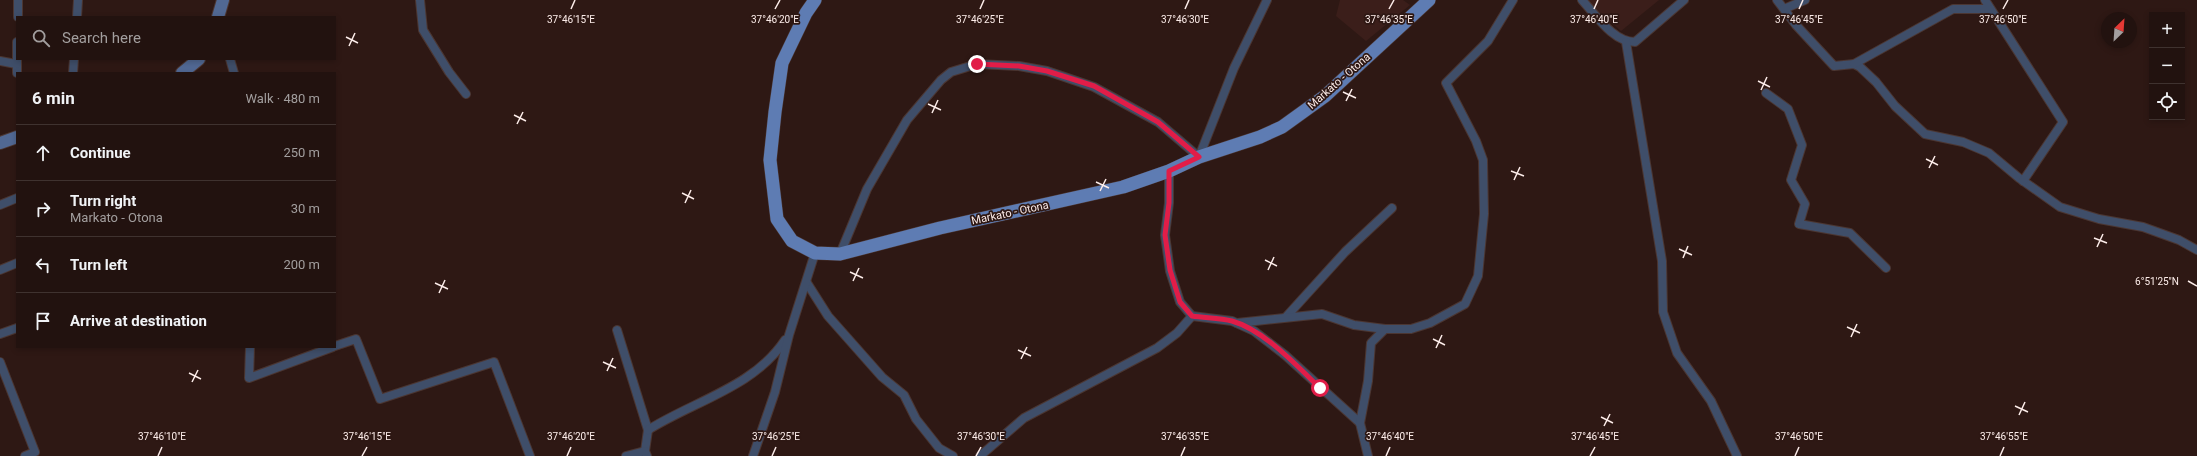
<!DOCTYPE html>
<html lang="en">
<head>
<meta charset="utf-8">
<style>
  body { margin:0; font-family:Roboto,sans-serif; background:#2e201d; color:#f1f3f6 }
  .controls { position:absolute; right:12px; top:12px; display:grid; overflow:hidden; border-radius:0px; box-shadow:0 2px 6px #0003 }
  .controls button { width:36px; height:36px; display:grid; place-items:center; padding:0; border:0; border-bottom:1px solid #3f322f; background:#22120f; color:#f1f3f6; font:20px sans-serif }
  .compass { position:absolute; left:2101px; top:12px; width:36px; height:36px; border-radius:50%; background:#22120f; box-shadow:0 2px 6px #0003; rotate:25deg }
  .stop { position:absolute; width:12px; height:12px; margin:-9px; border:3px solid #e11d48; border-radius:50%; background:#fff }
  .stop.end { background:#e11d48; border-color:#fff; box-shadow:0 1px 4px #0008 }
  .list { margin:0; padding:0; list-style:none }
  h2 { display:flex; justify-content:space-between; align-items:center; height:52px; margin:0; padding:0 16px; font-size:17px }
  h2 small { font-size:13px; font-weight:400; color:#a29e9e }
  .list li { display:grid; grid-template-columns:26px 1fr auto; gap:12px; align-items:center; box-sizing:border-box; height:56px; padding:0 16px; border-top:1px solid #3f322f }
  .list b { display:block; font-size:15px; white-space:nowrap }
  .list p { margin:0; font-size:13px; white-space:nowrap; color:#a29e9e }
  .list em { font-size:13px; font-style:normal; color:#a29e9e }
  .icon { flex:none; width:22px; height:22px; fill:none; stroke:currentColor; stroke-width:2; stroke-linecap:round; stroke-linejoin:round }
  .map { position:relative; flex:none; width:2197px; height:456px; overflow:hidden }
  .search { position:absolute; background:#22120f; box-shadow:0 2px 6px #0003; left:16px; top:16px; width:320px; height:44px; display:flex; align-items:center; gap:10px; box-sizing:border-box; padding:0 14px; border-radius:0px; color:#a29e9e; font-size:15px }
  .panel { position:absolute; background:#22120f; box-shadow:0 2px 6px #0003; left:16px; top:72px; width:320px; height:276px; border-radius:0px }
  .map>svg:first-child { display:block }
  .built { fill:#3b1e1a }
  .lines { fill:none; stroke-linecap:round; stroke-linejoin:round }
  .street-casing { stroke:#4b3632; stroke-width:10 }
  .secondary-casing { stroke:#4b3632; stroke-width:14 }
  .primary-casing { stroke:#4b3632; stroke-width:14 }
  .street { stroke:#3f4e69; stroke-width:8 }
  .secondary { stroke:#516893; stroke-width:12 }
  .primary { stroke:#5e7cb3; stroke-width:13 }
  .route { stroke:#e11d48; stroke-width:5 }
  .ticks { fill:none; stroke:#fcece9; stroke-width:1.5 }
  .labels { text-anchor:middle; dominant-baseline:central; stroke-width:3.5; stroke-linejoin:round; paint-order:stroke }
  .street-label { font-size:11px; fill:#fcece9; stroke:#2e1814 }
  .ticks-label { font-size:10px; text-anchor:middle; fill:#fcece9; stroke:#2e1814; stroke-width:3.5; stroke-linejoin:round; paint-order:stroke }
</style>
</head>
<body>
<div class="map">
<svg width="2197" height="456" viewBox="0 0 2197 456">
  <rect width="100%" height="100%" fill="#2e1814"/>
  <g class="built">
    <path d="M1340,0H1403L1410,5L1366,41L1336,16Z"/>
    <path d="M1586,0H1659L1621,31Z"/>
  </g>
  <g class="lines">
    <defs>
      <g id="street">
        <path d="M420,0L423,30L449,72L466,94"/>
        <path d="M1582,0C1596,15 1613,42 1635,42L1684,0"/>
        <path d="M1777,0L1796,25L1834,66L1854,64L1860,67L1876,82L1895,106L1925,134L1963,142L1989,153L2019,178L2060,207L2099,219L2143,227L2179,240L2197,250"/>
        <path d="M1985,0L2063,122L2023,181"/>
        <path d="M1784,9L1805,0"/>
        <path d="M18,17V0"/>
        <path d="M77,17L78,0"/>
        <path d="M17,42V73"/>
        <path d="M1626,42L1662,261L1663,312L1677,353L1711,401L1737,456"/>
        <path d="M230,59L234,73"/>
        <path d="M0,61L16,64"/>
        <path d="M1854,64L1953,9H1990"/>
        <path d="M73,73L74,59"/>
        <path d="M1766,93L1788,109L1802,145L1791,180L1805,204L1799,224L1850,233L1886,268"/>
        <path d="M1169,171V203L1165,235L1170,271L1180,302L1192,316L1232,321L1254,331L1285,355L1360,423L1368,456"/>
        <path d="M0,205L17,198"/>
        <path d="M840,254L867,189L907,120L941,80L951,72L977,64L1019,66L1047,71L1094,87L1158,122L1199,157L1234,68L1267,0"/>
        <path d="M0,270L17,263"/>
        <path d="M807,283L828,316L882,377L904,395L916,419L939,448L953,456"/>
        <path d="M1286,317L1345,252L1392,208"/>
        <path d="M1237,323L1322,314L1354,325L1385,329"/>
        <path d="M617,330L648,430L645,451L647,456"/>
        <path d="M0,334L17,328"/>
        <path d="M335,346L356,339L380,399L494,362L530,456"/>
        <path d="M250,347L249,378L333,347"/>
        <path d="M0,362L35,452L25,456"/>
        <path d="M1360,423L1368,381L1371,343L1385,329H1411L1430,323L1465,304L1478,276L1484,214L1483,160L1476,141L1446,83L1488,41L1513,0"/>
        <path d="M648,430C694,401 754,387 785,340"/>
        <path d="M626,456L645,451"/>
        <path d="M753,456L775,392L789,335L815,253"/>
        <path d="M980,456L1024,418L1157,348L1177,333L1192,316"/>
      </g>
      <g id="secondary">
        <path d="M218,17L223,0"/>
        <path d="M182,73L199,59"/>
        <path d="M0,143L17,137"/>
      </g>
      <path id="primary" d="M815,0L806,13L782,63L775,112L770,160L777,219L792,241L815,253L840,254L940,228L1123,187L1169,171L1199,157L1260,137L1282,127L1325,96L1429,0"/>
    </defs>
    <use href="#street" class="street-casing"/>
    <use href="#secondary" class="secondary-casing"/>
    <use href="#primary" class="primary-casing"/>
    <use href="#street" class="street"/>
    <use href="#secondary" class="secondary"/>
    <use href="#primary" class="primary"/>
  </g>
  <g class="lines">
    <path class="route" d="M977,64L1019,66L1047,71L1094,86L1158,122L1199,157L1169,171V203L1165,235L1170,270L1180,302L1192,316C1205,318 1220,318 1232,321C1264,330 1297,366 1320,388"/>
  </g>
  <path class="ticks" d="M571,9L575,0M775,9L780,0M980,9L984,0M1185,9L1189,0M1389,9L1394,0M1594,9L1598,0M1799,9L1803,0M2003,9L2008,0M346,37L358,43M349,46L355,33M1758,81L1770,87M1761,90L1767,77M1343,92L1356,98M1346,101L1352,89M928,104L941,110M932,113L938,100M514,115L526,121M517,124L523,112M1926,159L1938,165M1929,168L1935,156M1511,171L1524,176M1514,180L1520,167M1096,182L1109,188M1100,191L1106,179M682,193L694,199M685,203L691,190M2094,238L2107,243M2097,247L2103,234M1679,249L1692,255M1683,258L1688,246M1265,260L1277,266M1268,270L1274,257M850,272L863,278M853,281L859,268M2188,281L2197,286M435,283L448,289M439,293L445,280M1847,327L1860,333M1851,337L1857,324M1433,339L1445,345M1436,348L1442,335M1018,350L1031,356M1021,359L1027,347M603,362L616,368M607,371L613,358M189,373L201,379M192,382L198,370M2015,406L2028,412M2019,415L2025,402M1601,417L1613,423M1604,426L1610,414M158,456L162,447M362,456L367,447M567,456L571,447M772,456L776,447M976,456L981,447M1181,456L1185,447M1386,456L1390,447M1590,456L1595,447M1795,456L1799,447M2000,456L2004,447"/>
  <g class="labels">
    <g class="street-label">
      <text transform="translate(1339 81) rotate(-41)">Markato - Otona</text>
      <text transform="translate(1010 213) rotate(-12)">Markato - Otona</text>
    </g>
  </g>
  <g class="ticks-label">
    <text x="571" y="23">37°46'15"E</text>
    <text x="775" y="23">37°46'20"E</text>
    <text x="980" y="23">37°46'25"E</text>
    <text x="1185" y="23">37°46'30"E</text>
    <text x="1389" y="23">37°46'35"E</text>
    <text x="1594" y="23">37°46'40"E</text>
    <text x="1799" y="23">37°46'45"E</text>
    <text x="2003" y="23">37°46'50"E</text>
    <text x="2157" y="285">6°51'25"N</text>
    <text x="162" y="440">37°46'10"E</text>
    <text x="367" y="440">37°46'15"E</text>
    <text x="571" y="440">37°46'20"E</text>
    <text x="776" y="440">37°46'25"E</text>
    <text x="981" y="440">37°46'30"E</text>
    <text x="1185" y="440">37°46'35"E</text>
    <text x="1390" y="440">37°46'40"E</text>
    <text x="1595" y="440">37°46'45"E</text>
    <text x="1799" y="440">37°46'50"E</text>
    <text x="2004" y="440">37°46'55"E</text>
  </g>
</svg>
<div class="controls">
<button>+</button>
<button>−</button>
<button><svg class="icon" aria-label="locate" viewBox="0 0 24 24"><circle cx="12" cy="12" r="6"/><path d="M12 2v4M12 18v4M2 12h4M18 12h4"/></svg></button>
</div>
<svg class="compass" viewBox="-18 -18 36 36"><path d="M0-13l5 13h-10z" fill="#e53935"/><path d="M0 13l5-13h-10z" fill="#a29e9e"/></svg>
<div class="stop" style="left:1320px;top:388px"></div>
<div class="stop end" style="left:977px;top:64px"></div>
<div class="search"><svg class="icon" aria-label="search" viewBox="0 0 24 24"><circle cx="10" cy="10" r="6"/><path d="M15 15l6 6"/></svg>Search here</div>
<section class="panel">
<h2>6 min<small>Walk · 480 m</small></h2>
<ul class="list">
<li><svg class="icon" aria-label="ahead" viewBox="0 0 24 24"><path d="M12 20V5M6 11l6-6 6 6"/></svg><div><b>Continue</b></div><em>250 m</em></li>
<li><svg class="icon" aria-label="right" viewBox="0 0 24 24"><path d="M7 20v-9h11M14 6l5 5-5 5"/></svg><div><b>Turn right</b><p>Markato - Otona</p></div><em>30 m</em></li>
<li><svg class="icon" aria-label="left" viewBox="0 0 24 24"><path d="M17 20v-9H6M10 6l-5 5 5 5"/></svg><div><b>Turn left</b></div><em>200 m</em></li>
<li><svg class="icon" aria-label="arrive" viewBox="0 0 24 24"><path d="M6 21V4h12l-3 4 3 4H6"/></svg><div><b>Arrive at destination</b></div></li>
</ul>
</section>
</div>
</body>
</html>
